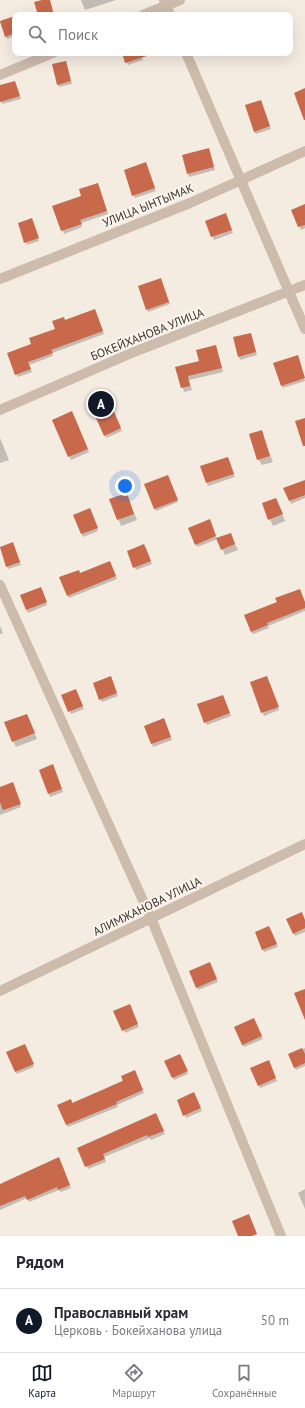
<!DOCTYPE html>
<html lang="ru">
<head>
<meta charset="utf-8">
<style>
  body { margin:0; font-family:"PT Sans",sans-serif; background:#f7f7f7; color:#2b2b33 }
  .you { position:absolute; left:125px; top:486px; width:14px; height:14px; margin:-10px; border:3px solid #fff; border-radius:50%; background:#1a73e8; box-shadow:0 0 0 6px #1a73e833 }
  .badge { display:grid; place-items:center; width:26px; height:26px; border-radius:50%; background:#111827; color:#fff; font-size:13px; font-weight:700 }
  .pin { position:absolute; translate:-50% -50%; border:2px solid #fff; box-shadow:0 1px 4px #0006 }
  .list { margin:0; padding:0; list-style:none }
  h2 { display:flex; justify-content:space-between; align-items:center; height:52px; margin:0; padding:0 16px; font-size:17px }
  h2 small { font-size:13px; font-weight:400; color:#7c7c81 }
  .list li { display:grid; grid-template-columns:26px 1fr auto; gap:12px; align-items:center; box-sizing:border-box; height:64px; padding:0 16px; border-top:1px solid #e1e1e2 }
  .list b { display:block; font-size:15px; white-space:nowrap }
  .list p { margin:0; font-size:13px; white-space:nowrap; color:#7c7c81 }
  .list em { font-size:13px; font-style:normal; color:#7c7c81 }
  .icon { flex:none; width:22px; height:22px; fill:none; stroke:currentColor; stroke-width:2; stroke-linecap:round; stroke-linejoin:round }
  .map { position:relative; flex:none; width:305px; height:1236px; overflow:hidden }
  .search { position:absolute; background:#fff; box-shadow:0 4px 16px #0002; left:12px; right:12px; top:12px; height:44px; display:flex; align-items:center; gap:10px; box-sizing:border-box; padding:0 14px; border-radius:8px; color:#7c7c81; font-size:15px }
  .sheet { height:116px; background:#fff }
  nav { display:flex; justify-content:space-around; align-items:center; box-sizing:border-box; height:56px; border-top:1px solid #e1e1e2; background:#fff; font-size:11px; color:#7c7c81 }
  nav a { display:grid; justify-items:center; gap:2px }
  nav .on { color:#111827 }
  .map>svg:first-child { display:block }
  .shadow { fill:#0003 }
  .building { fill:#c8694b }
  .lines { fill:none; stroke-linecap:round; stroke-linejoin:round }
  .minor { stroke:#cdbbac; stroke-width:10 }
  .labels { text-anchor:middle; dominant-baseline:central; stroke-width:4; stroke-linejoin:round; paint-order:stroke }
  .street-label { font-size:12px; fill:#3b302b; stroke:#fbf5ee }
</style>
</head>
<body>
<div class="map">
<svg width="305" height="1236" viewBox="0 0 305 1236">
  <rect width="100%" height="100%" fill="#f4ebe1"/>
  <g class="shadow">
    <path d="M81,0H116L85,10Z"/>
    <path d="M15,17V36L7,39L0,22Z"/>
    <path d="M123,53H151L142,56L143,60L128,65Z"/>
    <path d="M66,62L72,84L59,87L58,84Z"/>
    <path d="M15,82L21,99L2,104L0,99V86Z"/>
    <path d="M262,104L271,129L256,134L254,131Z"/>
    <path d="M210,152L215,170L189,177L183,156Z"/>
    <path d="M146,163L156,191L135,198L133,195Z"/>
    <path d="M99,187L108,214L81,223L82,227L64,234L54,207L83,196Z"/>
    <path d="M305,206V228L301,230L292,210Z"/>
    <path d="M227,217L233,233L214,240L206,221Z"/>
    <path d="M33,222L39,241L27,245L19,224Z"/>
    <path d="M161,280L170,304L148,312L147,309Z"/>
    <path d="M96,313L104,334L52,353L53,356L29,365L32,372L18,377L16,374L32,344L56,330L65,321Z"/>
    <path d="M251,334L257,355L240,360L234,338Z"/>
    <path d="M215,346L223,372L189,380L192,390L184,392L177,367L200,362Z"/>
    <path d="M299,359L305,381L283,388L282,385Z"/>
    <path d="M108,399L122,431L106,438L105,435Z"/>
    <path d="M73,415L89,452L71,460L53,420Z"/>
    <path d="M261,432L273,462L262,465L258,459Z"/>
    <path d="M0,438L9,460L0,463Z"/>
    <path d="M228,458L235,477L208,486L207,483Z"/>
    <path d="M169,479L178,502L156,511L154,508Z"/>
    <path d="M305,481V498L291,504L285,489Z"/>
    <path d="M126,494L137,520L121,526L111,500Z"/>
    <path d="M276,499L285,521L273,526L263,504Z"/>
    <path d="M92,512L98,531L83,537L74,515Z"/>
    <path d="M211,523L217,539L230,534L238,550L225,555L218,539L197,547L196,544Z"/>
    <path d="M12,543L21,565L8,569L0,548Z"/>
    <path d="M146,548L152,564L136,570L128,552Z"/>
    <path d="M111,565L117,579L69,598L68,595L80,574Z"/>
    <path d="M42,591L47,605L28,613L21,596Z"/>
    <path d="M278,602L305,603V611L268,626L269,628L253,634L251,632Z"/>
    <path d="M0,626L3,633L0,634Z"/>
    <path d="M112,680L118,696L102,702L100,699Z"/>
    <path d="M268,680L279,710L264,716L251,683Z"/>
    <path d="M77,693L84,709L71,714L63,696Z"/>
    <path d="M223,696L231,716L207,725L205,722Z"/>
    <path d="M27,715L37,739L16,747L13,741Z"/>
    <path d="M165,722L172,740L153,747L145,726Z"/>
    <path d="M54,768L63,792L50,797L40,770Z"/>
    <path d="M14,786L21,807L0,815V788Z"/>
    <path d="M305,922V932L295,936L294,933Z"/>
    <path d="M271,930L278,947L264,952L263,950Z"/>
    <path d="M211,966L218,982L198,990L197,987Z"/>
    <path d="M131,1008L139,1027L125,1033L115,1011Z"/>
    <path d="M255,1022L263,1039L244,1047L242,1045Z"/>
    <path d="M26,1048L34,1067L17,1074L16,1072Z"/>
    <path d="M305,1048V1066L296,1070L289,1055Z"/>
    <path d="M182,1058L188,1074L174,1080L173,1077Z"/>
    <path d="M270,1064L277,1081L260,1088L259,1085Z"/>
    <path d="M136,1074L144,1093L117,1105L118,1107L68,1127L66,1124L71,1100L73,1104Z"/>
    <path d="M194,1095L202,1111L186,1118L178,1100Z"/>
    <path d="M157,1117L165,1134L151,1140L150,1138L104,1157L106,1162L88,1169L79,1148Z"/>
    <path d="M60,1161L71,1188L61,1192L59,1190L29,1202L27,1198L0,1210V1185Z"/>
    <path d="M305,1189V1209L298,1193Z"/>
  </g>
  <g class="building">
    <path d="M42,0H50L54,15H38L34,2Z"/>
    <path d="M15,16V33L5,37L0,21Z"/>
    <path d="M122,53H150V55L125,63Z"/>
    <path d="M66,61L71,81L57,85L52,64Z"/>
    <path d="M15,81L20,96L0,102V85Z"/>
    <path d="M305,88V120H304L294,93Z"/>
    <path d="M261,100L270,126L254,132L245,105Z"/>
    <path d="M209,148L214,167L187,174L182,155Z"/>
    <path d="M146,162L155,188L132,196L124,170Z"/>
    <path d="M98,183L107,211L80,220L82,224L61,231L52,206L81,196L79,189Z"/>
    <path d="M305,204V225L298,227L291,210Z"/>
    <path d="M226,213L232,230L211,237L205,221Z"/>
    <path d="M32,218L39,238L24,243L18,223Z"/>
    <path d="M161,278L169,302L146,310L138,286Z"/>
    <path d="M95,309L103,331L51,350L53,353L28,362L31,369L15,375L7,353L31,344L29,338L55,329L52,321L64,317L65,320Z"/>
    <path d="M251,333L256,352L238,357L233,337Z"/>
    <path d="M216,345L222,368L188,376L190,386L181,388L175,367L199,361L196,350Z"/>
    <path d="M298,355L305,378L281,386L273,363Z"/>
    <path d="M107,395L121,428L104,436L89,402Z"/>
    <path d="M72,411L88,449L68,457L52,420Z"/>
    <path d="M305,418V446H303L295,421Z"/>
    <path d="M262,430L270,456L257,460L249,434Z"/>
    <path d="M228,457L234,474L206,483L200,466Z"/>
    <path d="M168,475L178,500L154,509L144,484Z"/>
    <path d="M305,480V495L289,501L283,488Z"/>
    <path d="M127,493L134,514L117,520L109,499Z"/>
    <path d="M276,498L283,514L268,520L262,503Z"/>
    <path d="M90,508L98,528L81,534L73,515Z"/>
    <path d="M210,519L216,536L195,545L188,528Z"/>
    <path d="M231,533L235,544L221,550L216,538Z"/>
    <path d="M13,542L20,562L6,567L0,547Z"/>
    <path d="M144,544L151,561L133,568L127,551Z"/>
    <path d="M110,561L116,576L67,596L59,577L79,570L80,573Z"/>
    <path d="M41,587L47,602L26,610L20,595Z"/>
    <path d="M300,589L305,602V608L267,623L268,625L251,632L244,615L277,602L275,598Z"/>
    <path d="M111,676L117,693L99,700L93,683Z"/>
    <path d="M267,676L279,707L261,713L250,682Z"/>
    <path d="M76,689L83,706L68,712L61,695Z"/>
    <path d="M223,695L230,713L204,723L197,704Z"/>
    <path d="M27,714L35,733L12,742L4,722Z"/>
    <path d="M164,718L171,737L151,744L144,726Z"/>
    <path d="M53,764L62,789L48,794L39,770Z"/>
    <path d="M13,782L21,804L3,810L0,802V787Z"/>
    <path d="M302,912L305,920V928L293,934L286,919Z"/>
    <path d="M269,926L277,944L262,950L255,932Z"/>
    <path d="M210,962L217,979L196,988L189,971Z"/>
    <path d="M305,989V1020L294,993Z"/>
    <path d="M130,1004L138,1024L122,1031L113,1011Z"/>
    <path d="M254,1018L262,1036L242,1045L234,1027Z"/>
    <path d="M25,1044L34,1064L15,1072L6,1052Z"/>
    <path d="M302,1048L305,1054V1063L294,1068L288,1054Z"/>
    <path d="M180,1054L188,1071L172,1078L164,1061Z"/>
    <path d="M269,1060L276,1078L258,1086L250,1068Z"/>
    <path d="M135,1070L143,1090L116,1102L117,1104L66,1125L57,1105L71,1099L72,1103L123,1081L121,1076Z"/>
    <path d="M194,1092L201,1108L183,1116L177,1100Z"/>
    <path d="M156,1113L164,1131L148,1137L147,1135L103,1154L105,1159L85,1167L77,1148Z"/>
    <path d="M59,1157L70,1185L58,1190L57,1187L27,1200L25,1196L0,1206V1184Z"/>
    <path d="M249,1214L257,1234L252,1236H238L232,1221Z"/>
  </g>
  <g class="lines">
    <g class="minor">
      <path d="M164,0L170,15"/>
      <path d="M143,15L180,0"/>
      <path d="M186,53L305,329"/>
      <path d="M0,75L53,53"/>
      <path d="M0,279L190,203L305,151"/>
      <path d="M0,410L134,352L305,285"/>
      <path d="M0,585L151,918L281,1236"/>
      <path d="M0,991L305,844"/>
    </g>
  </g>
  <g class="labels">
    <g class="street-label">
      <text transform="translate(148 205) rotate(-22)">УЛИЦА ЫНТЫМАК</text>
      <text transform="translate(147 334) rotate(-22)">БОКЕЙХАНОВА УЛИЦА</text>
      <text transform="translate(147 906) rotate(-26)">АЛИМЖАНОВА УЛИЦА</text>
    </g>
  </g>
</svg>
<div class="you"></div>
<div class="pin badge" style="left:101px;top:404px">A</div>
<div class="search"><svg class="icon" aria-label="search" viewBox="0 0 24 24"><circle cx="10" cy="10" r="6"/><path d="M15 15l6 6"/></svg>Поиск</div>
</div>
<section class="sheet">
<h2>Рядом<small></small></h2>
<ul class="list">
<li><span class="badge">A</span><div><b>Православный храм</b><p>Церковь · Бокейханова улица</p></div><em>50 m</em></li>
</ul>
</section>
<nav>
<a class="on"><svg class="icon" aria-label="map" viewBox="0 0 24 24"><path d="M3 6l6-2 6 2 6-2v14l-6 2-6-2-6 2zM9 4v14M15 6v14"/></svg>Карта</a>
<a><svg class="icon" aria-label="directions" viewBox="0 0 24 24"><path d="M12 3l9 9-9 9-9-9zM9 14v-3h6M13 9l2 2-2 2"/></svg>Маршрут</a>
<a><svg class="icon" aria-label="saved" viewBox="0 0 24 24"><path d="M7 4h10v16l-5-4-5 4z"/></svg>Сохранённые</a>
</nav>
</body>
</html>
